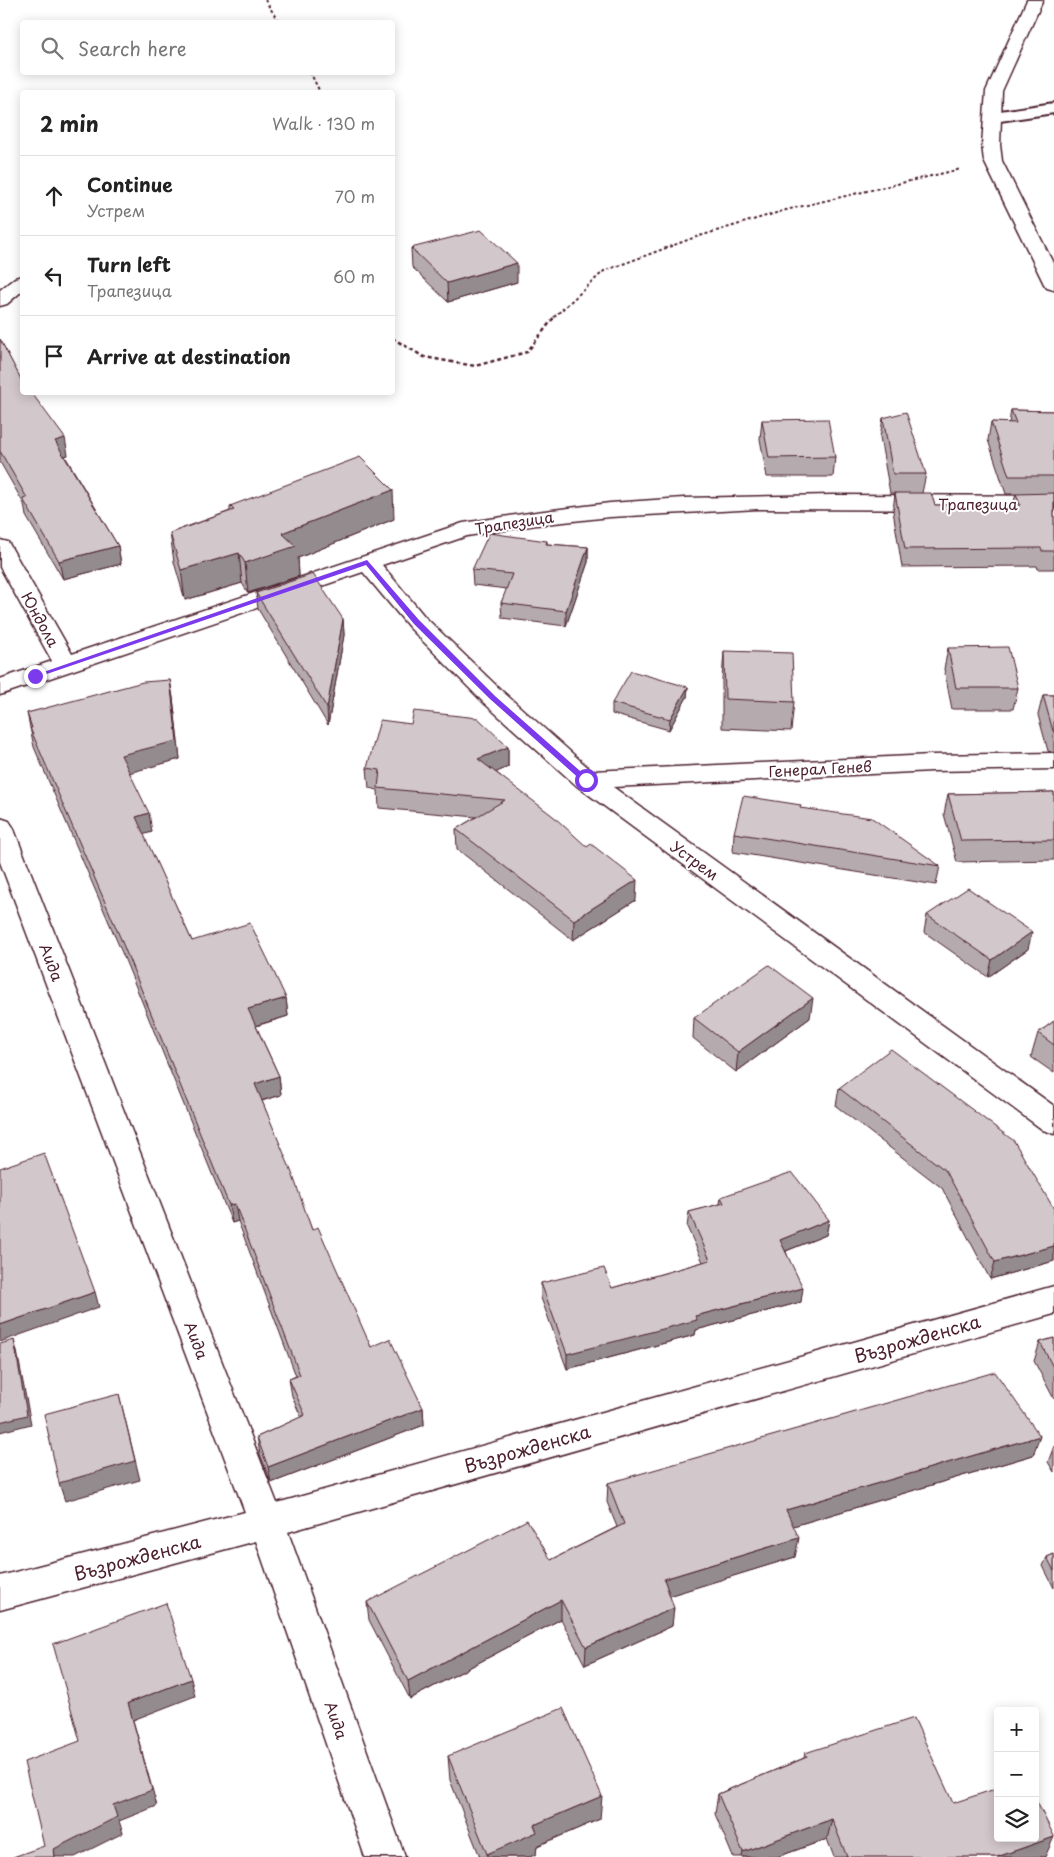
<!DOCTYPE html>
<html lang="en">
<head>
<meta charset="utf-8">
<style>
  body { margin:0; font-family:"Playpen Sans",sans-serif; background:#f2f2f2; color:#222 }
  .controls { position:absolute; right:15px; bottom:15px; display:grid; overflow:hidden; border-radius:5px; box-shadow:0 2px 12px #0003 }
  .controls button { width:45px; height:45px; display:grid; place-items:center; padding:0; border:0; border-bottom:1px solid #e0e0e0; background:#fff; color:#222; font:25px sans-serif }
  .stop { position:absolute; width:15px; height:15px; margin:-11px; border:4px solid #7c3aed; border-radius:50%; background:#fff }
  .stop.end { background:#7c3aed; border-color:#fff; box-shadow:0 1px 5px #0008 }
  .list { margin:0; padding:0; list-style:none }
  h2 { display:flex; justify-content:space-between; align-items:center; height:65px; margin:0; padding:0 20px; font-size:21px }
  h2 small { font-size:16px; font-weight:400; color:#767676 }
  .list li { display:grid; grid-template-columns:32px 1fr auto; gap:15px; align-items:center; box-sizing:border-box; height:80px; padding:0 20px; border-top:1px solid #e0e0e0 }
  .list b { display:block; font-size:19px; white-space:nowrap }
  .list p { margin:0; font-size:16px; white-space:nowrap; color:#767676 }
  .list em { font-size:16px; font-style:normal; color:#767676 }
  .icon { flex:none; width:28px; height:28px; fill:none; stroke:currentColor; stroke-width:2; stroke-linecap:round; stroke-linejoin:round }
  .map { position:relative; flex:none; width:1054px; height:1857px; overflow:hidden }
  .search { position:absolute; background:#fff; box-shadow:0 2px 12px #0003; left:20px; top:20px; width:375px; height:55px; display:flex; align-items:center; gap:12px; box-sizing:border-box; padding:0 18px; border-radius:5px; color:#767676; font-size:19px }
  .panel { position:absolute; background:#fff; box-shadow:0 2px 12px #0003; left:20px; top:90px; width:375px; height:305px; border-radius:5px }
  .map>svg:first-child { display:block }
  .lines { fill:none; stroke-linecap:round; stroke-linejoin:round }
  .lane-casing { stroke:#4a1f2b; stroke-width:4 }
  .street-casing { stroke:#4a1f2b; stroke-width:3 }
  .path-far1 { stroke:#4a1f2b; stroke-width:2; stroke-dasharray:3 2.5; stroke-linecap:butt }
  .path { stroke:#4a1f2b; stroke-width:2.5; stroke-dasharray:4 3; stroke-linecap:butt }
  .lane { fill:#fff; fill-rule:evenodd }
  .street { fill:#fff; fill-rule:evenodd }
  .wall { fill:#b5abaf; stroke:#4a1f2b }
  .shaded-wall { fill:#938b8e; stroke:#4a1f2b }
  .building { fill:#d2c7cb; stroke:#4a1f2b }
  .route { fill:#7c3aed }
  .labels { text-anchor:middle; dominant-baseline:central; stroke-width:4; stroke-linejoin:round; paint-order:stroke }
  .street-label { font-size:15px; fill:#4a1f2b; stroke:#fff }
  .near-street-label { font-size:18px; fill:#4a1f2b; stroke:#fff }
</style>
</head>
<body>
<div class="map">
<svg width="1054" height="1857" viewBox="0 0 1054 1857">
  <rect width="100%" height="100%" fill="#fff"/>
  <filter id="ink" filterUnits="userSpaceOnUse"><feTurbulence type="fractalNoise" baseFrequency=".02" numOctaves="2"/><feDisplacementMap in="SourceGraphic" scale="10" xChannelSelector="R" yChannelSelector="G"/><feConvolveMatrix kernelMatrix="1 2 1 2 8 2 1 2 1" color-interpolation-filters="sRGB"/></filter>
  <g filter="url(#ink)">
    <g class="lines">
      <defs>
        <path id="lane" d="M1054,103V113L993,122L985,117L993,112Z"/>
        <g id="street">
          <path d="M1027,0H1043L1002,91L1000,145L1002,161L1054,265V290L1047,288L1044,284L984,161L982,145L986,91Z"/>
          <path d="M22,276V291L7,304L0,306V290L15,278Z"/>
          <path d="M832,495L1054,496V510L758,509L610,517L536,525L467,536L382,565L425,617L502,691L592,771L932,755L1054,753V769L932,771L613,787L1054,1106V1134L1043,1130L577,786L484,703L409,627L363,572L0,695V679L52,661L0,567V540L8,542L11,547L72,654L463,523L536,512L610,503L684,498Z"/>
          <path d="M0,818L9,821L13,827L277,1503L1054,1286V1314L288,1532L405,1857H365L256,1541L0,1610V1576L245,1512L0,862Z"/>
        </g>
      </defs>
      <use href="#lane" class="lane-casing"/>
      <use href="#street" class="street-casing"/>
      <g class="path-far1">
        <path d="M265,0L279,22"/>
        <path d="M310,72L320,92"/>
        <path d="M554,317L604,271L693,238L786,210L961,169"/>
      </g>
      <path class="path" d="M392,338L424,357L475,366L527,352L555,316"/>
      <use href="#lane" class="lane"/>
      <use href="#street" class="street"/>
    </g>
    <g class="wall">
      <path d="M411,248L517,282L448,302L412,267Z"/>
      <path d="M0,339L21,380L68,455L65,456L118,546L121,564L63,579L26,516L24,504L0,462Z"/>
      <path d="M1011,410L1054,411V569H1038L1037,566L902,567L893,511L895,493H890L880,437L883,418L926,474L922,493L935,505H1013L1016,494H1006L988,440L991,422L1009,423Z"/>
      <path d="M762,420L835,457L833,477H767L760,439Z"/>
      <path d="M230,506L394,519L298,558L299,576L248,593L242,583L185,600L174,562L170,533L230,511Z"/>
      <path d="M547,541V544L588,547V562L566,626L502,618L501,603L507,589L473,585L472,570Z"/>
      <path d="M256,593L343,619L344,635L328,725L258,609Z"/>
      <path d="M948,648L1018,688L1013,709H952L944,669Z"/>
      <path d="M724,651L794,702L791,731L722,728V679Z"/>
      <path d="M170,680L173,698L180,759L129,772L152,832L143,834L192,941L286,998L288,1016L256,1026L279,1076L281,1095L262,1101L312,1230L371,1347L423,1408L424,1425L271,1483L260,1454L257,1437L301,1417L292,1396L289,1379L296,1376L238,1221L232,1223L123,955L34,747L27,713Z"/>
      <path d="M688,687L687,697L669,730L612,714V703Z"/>
      <path d="M1043,695H1054V753L1048,751L1038,715Z"/>
      <path d="M508,747V767L496,772L636,900L573,940L457,849L456,829L476,817L379,808L378,790L369,788L367,768Z"/>
      <path d="M1054,792V860L957,862L944,814L948,794Z"/>
      <path d="M800,808L940,866L936,885L733,852L734,833Z"/>
      <path d="M927,915L1028,949L988,977L924,932Z"/>
      <path d="M694,1018H810L736,1072L693,1038Z"/>
      <path d="M1054,1021V1073L1031,1057L1038,1033Z"/>
      <path d="M839,1088L1054,1209V1261L990,1279L942,1188L836,1106Z"/>
      <path d="M721,1197L829,1220L826,1235L786,1251L801,1302L696,1330L695,1335L567,1369L541,1298V1283L612,1288L703,1262L687,1227L689,1212L720,1204Z"/>
      <path d="M1054,1338V1399L1034,1361L1040,1342Z"/>
      <path d="M1040,1436L1033,1455L793,1526L795,1557L670,1595L672,1626L585,1665L561,1619L410,1699L369,1620L367,1602L551,1560L617,1527L607,1502L608,1483Z"/>
      <path d="M1054,1446V1472L1048,1462Z"/>
      <path d="M1054,1554V1588L1043,1566L1047,1557Z"/>
      <path d="M805,1753L953,1803L1045,1857H834L827,1839L777,1857H733L715,1814L718,1794L804,1758Z"/>
      <path d="M448,1756L600,1819L537,1846L536,1854L530,1857H480L450,1780Z"/>
    </g>
    <g class="shaded-wall">
      <path d="M517,263V282L448,302L447,283Z"/>
      <path d="M65,438L68,455L59,458L55,441Z"/>
      <path d="M393,490L394,519L298,558L299,576L248,593L245,563L282,533Z"/>
      <path d="M118,546L121,564L63,579L59,561Z"/>
      <path d="M588,547V562L566,626V611Z"/>
      <path d="M239,553L242,583L185,600L181,570Z"/>
      <path d="M343,619L344,635L328,725L327,708Z"/>
      <path d="M170,680L173,698L180,759L125,774L121,755Z"/>
      <path d="M688,687L687,697L669,730L670,719Z"/>
      <path d="M508,747V767L479,780L478,759Z"/>
      <path d="M149,813L152,832L139,836L136,817Z"/>
      <path d="M637,880L636,900L573,940L574,920Z"/>
      <path d="M1032,932L1028,949L988,977L992,960Z"/>
      <path d="M286,998L288,1016L251,1027L248,1009Z"/>
      <path d="M813,998L810,1018L736,1072L738,1052Z"/>
      <path d="M279,1076L281,1095L257,1102L255,1084Z"/>
      <path d="M235,1204L238,1221L232,1223L229,1205Z"/>
      <path d="M829,1220L826,1235L778,1254L780,1240Z"/>
      <path d="M1054,1246V1261L990,1279L995,1262Z"/>
      <path d="M803,1288L801,1302L696,1330L695,1335L567,1369V1354L695,1316Z"/>
      <path d="M95,1292L99,1307L0,1342V1325Z"/>
      <path d="M14,1340L17,1351L31,1424L0,1432V1422Z"/>
      <path d="M119,1394L140,1480L65,1501L59,1483Z"/>
      <path d="M423,1408L424,1425L271,1483L268,1467Z"/>
      <path d="M1040,1436L1033,1455L783,1529L786,1510Z"/>
      <path d="M799,1538L795,1557L662,1598L664,1579Z"/>
      <path d="M561,1600V1619L410,1699L408,1681Z"/>
      <path d="M674,1608L672,1626L585,1665L586,1647Z"/>
      <path d="M191,1679L195,1696L133,1720L157,1806L119,1821L123,1833L75,1857H55L54,1849L113,1805L128,1703Z"/>
      <path d="M602,1796L600,1819L537,1846L536,1854L530,1857H487V1854L534,1825Z"/>
      <path d="M832,1819L827,1839L777,1857H742L743,1852Z"/>
      <path d="M1054,1837L1045,1857H997Z"/>
    </g>
    <g class="building">
      <path d="M481,230L517,263L447,283L411,248Z"/>
      <path d="M0,339L22,381V392H31L65,438L55,441L118,546L59,561L23,499L27,498L0,451Z"/>
      <path d="M1011,410L1054,411V476H1009L991,422L1016,423Z"/>
      <path d="M906,412L926,474H893L883,418Z"/>
      <path d="M828,419L835,457L769,458L762,420Z"/>
      <path d="M360,457L393,490L282,533L296,546L245,563L239,553L181,570L170,533L234,510L230,506Z"/>
      <path d="M895,493H931L935,505H1020L1016,494L1054,493V551H1042L1041,548L905,549Z"/>
      <path d="M489,533L547,541L546,544L588,547L566,611L501,603L512,574L472,570Z"/>
      <path d="M313,574L343,619L327,708L256,593Z"/>
      <path d="M1008,647L1018,688H956L948,648Z"/>
      <path d="M724,651L792,653L794,702L725,699Z"/>
      <path d="M631,671L688,687L670,719L612,703Z"/>
      <path d="M170,680L177,741L121,755L149,813L136,817L192,941L250,923L272,968L286,998L248,1009L279,1076L255,1084L292,1173L312,1230L318,1227L371,1347L390,1339L423,1408L268,1467L257,1437L305,1415L289,1379L300,1375L235,1204L229,1205L120,937L30,728H32L27,713L143,682Z"/>
      <path d="M1043,695H1054V731H1053Z"/>
      <path d="M414,711L478,718L508,747L478,759L553,816L587,847L591,844L637,880L574,920L456,829L505,800L378,788L380,770L367,768L380,720L411,724Z"/>
      <path d="M1054,792V840L961,841L948,794Z"/>
      <path d="M743,796L801,805L800,808L872,818L940,866L734,833Z"/>
      <path d="M968,888L1032,932L992,960L927,915Z"/>
      <path d="M769,965L813,998L738,1052L694,1018Z"/>
      <path d="M1054,1021V1045L1038,1033Z"/>
      <path d="M891,1049L1014,1141L1054,1209V1246L995,1262L946,1171L839,1088Z"/>
      <path d="M44,1153L95,1292L0,1325V1168Z"/>
      <path d="M792,1172L829,1220L780,1240L803,1288L695,1316L697,1320L567,1354L541,1283L604,1268L612,1288L710,1260L689,1212L724,1203L721,1197Z"/>
      <path d="M1054,1338V1369L1040,1342Z"/>
      <path d="M14,1340L27,1415L0,1422V1344Z"/>
      <path d="M995,1372L1040,1436L786,1510L799,1538L664,1579L674,1608L586,1647L561,1600L408,1681L367,1602L527,1520L551,1560L624,1524L608,1483Z"/>
      <path d="M119,1394L135,1461L59,1483L44,1414Z"/>
      <path d="M1054,1554V1571L1047,1557Z"/>
      <path d="M166,1603L191,1679L128,1703L152,1790L113,1805L117,1817L54,1849L55,1857H13L44,1846L24,1762L80,1741L53,1644Z"/>
      <path d="M563,1708L602,1796L534,1825L537,1832L487,1854L448,1756Z"/>
      <path d="M914,1718L953,1803L998,1788V1838H1035V1798L1054,1836V1837L997,1857H847L832,1819L743,1852L718,1794L807,1757L805,1753Z"/>
    </g>
  </g>
  <path class="route" d="M367,560L419,620L495,696L588,778V782H583L490,699L414,624L366,565L38,677L32,676Z"/>
  <g class="labels">
    <g class="street-label">
      <text x="978" y="503">Трапезица</text>
      <text transform="translate(514 522) rotate(-9)">Трапезица</text>
      <text transform="translate(41 619) rotate(61)">Юндола</text>
      <text transform="translate(820 768) rotate(-3)">Генерал Генев</text>
      <text transform="translate(695 860) rotate(36)">Устрем</text>
      <text transform="translate(52 962) rotate(69)">Аида</text>
      <text transform="translate(197 1340) rotate(69)">Аида</text>
      <text transform="translate(337 1720) rotate(71)">Аида</text>
    </g>
    <g class="near-street-label">
      <text transform="translate(917 1338) rotate(-16)">Възрожденска</text>
      <text transform="translate(527 1448) rotate(-16)">Възрожденска</text>
      <text transform="translate(137 1557) rotate(-15)">Възрожденска</text>
    </g>
  </g>
</svg>
<div class="controls">
<button>+</button>
<button>−</button>
<button><svg class="icon" aria-label="layers" viewBox="0 0 24 24"><path d="M12 4l9 5-9 5-9-5zM3 14l9 5 9-5"/></svg></button>
</div>
<div class="stop" style="left:586px;top:780px"></div>
<div class="stop end" style="left:35px;top:676px"></div>
<div class="search"><svg class="icon" aria-label="search" viewBox="0 0 24 24"><circle cx="10" cy="10" r="6"/><path d="M15 15l6 6"/></svg>Search here</div>
<section class="panel">
<h2>2 min<small>Walk · 130 m</small></h2>
<ul class="list">
<li><svg class="icon" aria-label="ahead" viewBox="0 0 24 24"><path d="M12 20V5M6 11l6-6 6 6"/></svg><div><b>Continue</b><p>Устрем</p></div><em>70 m</em></li>
<li><svg class="icon" aria-label="left" viewBox="0 0 24 24"><path d="M17 20v-9H6M10 6l-5 5 5 5"/></svg><div><b>Turn left</b><p>Трапезица</p></div><em>60 m</em></li>
<li><svg class="icon" aria-label="arrive" viewBox="0 0 24 24"><path d="M6 21V4h12l-3 4 3 4H6"/></svg><div><b>Arrive at destination</b></div></li>
</ul>
</section>
</div>
</body>
</html>
